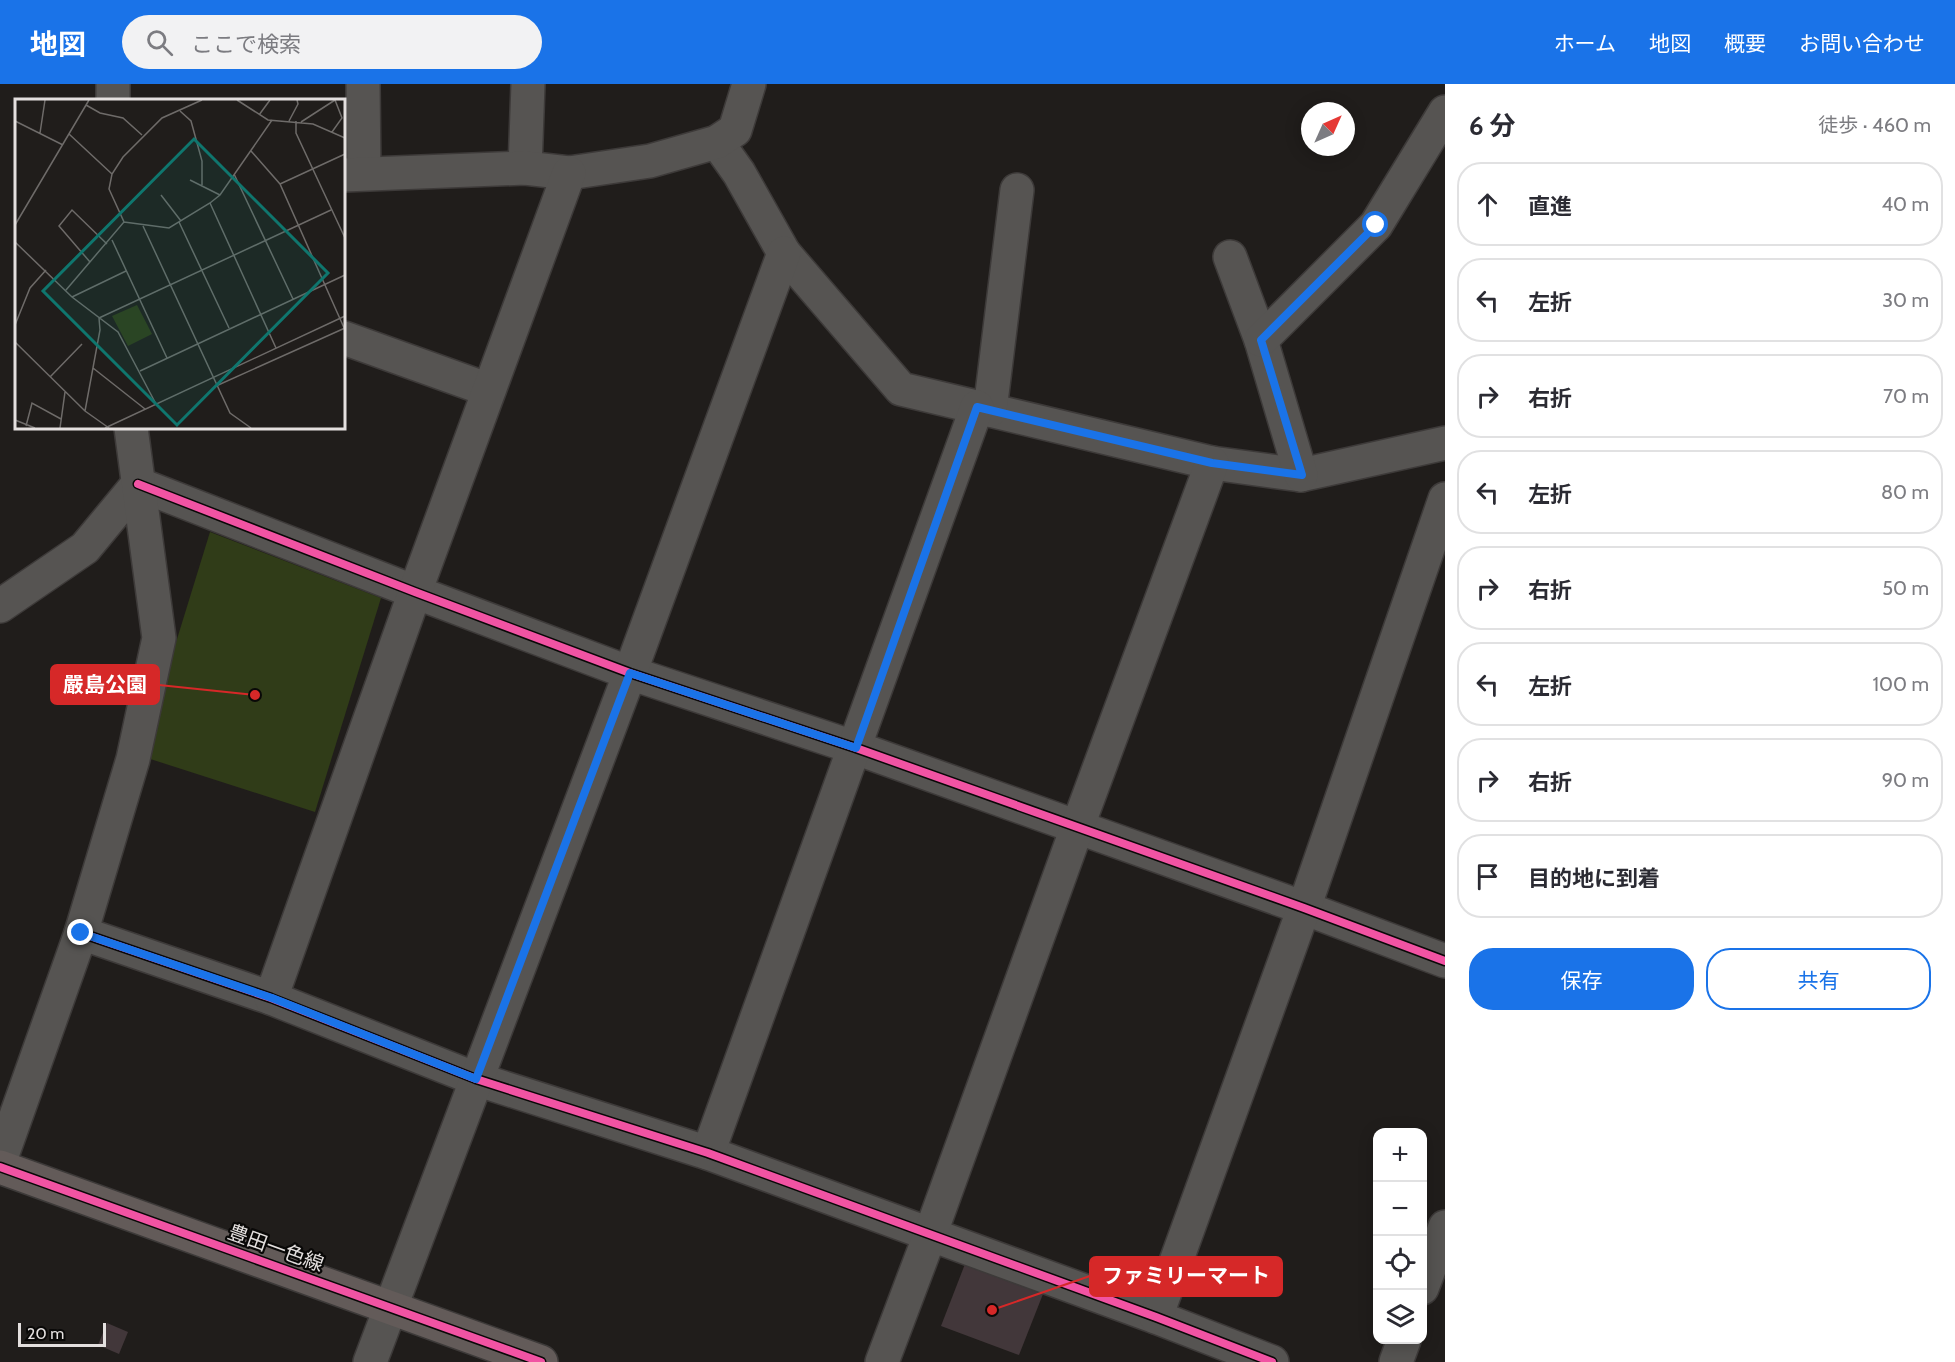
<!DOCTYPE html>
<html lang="ja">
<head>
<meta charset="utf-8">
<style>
  body { margin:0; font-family:Cabin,"Noto Sans JP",sans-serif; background:#f2f2f3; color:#2b2b33 }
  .controls { position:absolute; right:18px; bottom:18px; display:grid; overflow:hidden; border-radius:12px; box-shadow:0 3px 15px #0003 }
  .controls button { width:54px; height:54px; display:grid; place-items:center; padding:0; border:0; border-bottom:2px solid #e1e1e2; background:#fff; color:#2b2b33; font:30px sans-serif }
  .compass { position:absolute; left:1301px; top:18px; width:54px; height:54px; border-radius:50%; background:#fff; box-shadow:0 3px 15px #0003; rotate:45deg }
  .scale { position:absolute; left:18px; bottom:15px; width:88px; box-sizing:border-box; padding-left:6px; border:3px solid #e4e0df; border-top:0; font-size:16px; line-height:21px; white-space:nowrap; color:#e4e0df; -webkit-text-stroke:4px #090807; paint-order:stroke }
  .stop { position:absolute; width:18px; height:18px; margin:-14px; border:4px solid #1a73e8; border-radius:50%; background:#fff }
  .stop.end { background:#1a73e8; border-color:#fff; box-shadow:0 2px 6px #0008 }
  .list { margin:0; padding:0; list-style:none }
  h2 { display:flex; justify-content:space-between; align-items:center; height:78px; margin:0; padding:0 24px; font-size:26px }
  h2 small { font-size:20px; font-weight:400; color:#7c7c81 }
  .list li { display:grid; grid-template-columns:39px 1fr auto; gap:18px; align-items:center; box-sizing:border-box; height:84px; margin:0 12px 12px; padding:0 12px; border:2px solid #e1e1e2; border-radius:24px }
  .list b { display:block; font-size:22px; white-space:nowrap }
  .list em { font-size:20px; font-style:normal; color:#7c7c81 }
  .actions { display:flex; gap:12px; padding:18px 24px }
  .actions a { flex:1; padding:14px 0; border:2px solid #1a73e8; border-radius:24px; text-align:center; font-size:21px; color:#1a73e8 }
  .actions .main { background:#1a73e8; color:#fff }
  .icon { flex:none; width:33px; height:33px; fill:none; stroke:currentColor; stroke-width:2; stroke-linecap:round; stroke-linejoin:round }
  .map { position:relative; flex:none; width:1445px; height:1278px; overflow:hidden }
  header { display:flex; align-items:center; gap:36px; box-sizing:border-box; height:84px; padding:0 30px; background:#1a73e8; color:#fff }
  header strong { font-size:28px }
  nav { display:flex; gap:33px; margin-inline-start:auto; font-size:21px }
  .search { width:420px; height:54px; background:#f2f2f3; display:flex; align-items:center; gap:15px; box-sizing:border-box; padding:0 21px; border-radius:33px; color:#7c7c81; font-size:22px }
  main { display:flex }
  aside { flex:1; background:#fff }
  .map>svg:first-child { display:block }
  .green { fill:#303c18 }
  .building { fill:#42373a }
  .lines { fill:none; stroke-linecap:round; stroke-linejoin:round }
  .minor-casing { stroke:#3d3a39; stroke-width:36 }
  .major-casing { stroke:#3d3a39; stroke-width:36 }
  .minor { stroke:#565452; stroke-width:33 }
  .major { stroke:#635b59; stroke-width:33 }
  .cycleway-casing { stroke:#090807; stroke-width:11 }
  .cycleway { stroke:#f153a3; stroke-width:8 }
  .route { stroke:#1a73e8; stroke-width:8 }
  .labels { text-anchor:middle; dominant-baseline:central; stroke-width:4.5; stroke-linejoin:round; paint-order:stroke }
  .street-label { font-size:20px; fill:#e4e0df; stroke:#090807 }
  .inset-road { fill:none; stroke:#6e6b69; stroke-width:1.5 }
  .view { fill:#0f766e; fill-opacity:0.15; stroke:#0f766e; stroke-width:3 }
  .inset-edge { fill:none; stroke:#e4e0df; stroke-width:3 }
  .leader { fill:none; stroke:#d62828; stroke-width:2 }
  .callout-dot { fill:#d62828; stroke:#090807; stroke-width:2 }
  .callout { fill:#d62828; stroke:#d62828; stroke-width:2 }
  .callout-label { font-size:21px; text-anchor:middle; font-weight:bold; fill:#fff }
</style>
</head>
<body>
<header>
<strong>地図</strong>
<div class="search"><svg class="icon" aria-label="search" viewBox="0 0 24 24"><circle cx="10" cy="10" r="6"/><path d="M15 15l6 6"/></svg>ここで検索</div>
<nav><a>ホーム</a><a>地図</a><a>概要</a><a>お問い合わせ</a></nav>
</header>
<main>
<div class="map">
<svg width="1445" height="1278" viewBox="0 0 1445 1278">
  <rect width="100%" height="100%" fill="#201d1b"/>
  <path class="green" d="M210,448L381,514L315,728L141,672Z"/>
  <g class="building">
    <path d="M965,1180L1043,1210L1019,1271L941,1242Z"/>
    <path d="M107,1239L128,1248L119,1270L98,1261Z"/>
  </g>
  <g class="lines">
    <defs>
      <g id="minor">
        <path d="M363,0L364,89"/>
        <path d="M113,16V0"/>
        <path d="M717,58L739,89L784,169L901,305L1212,379L1301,391L1445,359"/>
        <path d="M525,84L528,0"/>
        <path d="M344,91L525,84L569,89L650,77L717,58L735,46L749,0"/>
        <path d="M1230,173L1261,256L1301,391"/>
        <path d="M344,254L489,306"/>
        <path d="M1261,256L1376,141L1445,28"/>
        <path d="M990,326L1017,106"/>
        <path d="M138,400L415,508L630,589L856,664L1304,824L1445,877"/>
        <path d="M0,522L85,464L138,400"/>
        <path d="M81,849L271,914L476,995L708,1069L1156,1233L1272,1278"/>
        <path d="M271,914L415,508L569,89"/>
        <path d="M708,1069L977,323"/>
        <path d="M0,1077L81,849L133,675L159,554L131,344"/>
        <path d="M1422,1204L1445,1143"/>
        <path d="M1156,1233L1304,824L1445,415"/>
        <path d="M370,1278L630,589L784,169"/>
        <path d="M882,1278L930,1151L1077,744L1212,379"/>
        <path d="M1396,1278L1404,1256"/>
      </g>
      <path id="major" d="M0,1083L541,1278"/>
    </defs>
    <use href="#minor" class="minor-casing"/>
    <use href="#major" class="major-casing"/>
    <use href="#minor" class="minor"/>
    <use href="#major" class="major"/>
    <defs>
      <g id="cycleway">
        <path d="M138,400L415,508L630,589L856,664L1304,824L1445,877"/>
        <path d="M81,849L271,914L476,995L708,1069L1156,1233L1272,1278"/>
        <path d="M0,1083L541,1278"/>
      </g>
    </defs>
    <use href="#cycleway" class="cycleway-casing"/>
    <use href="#cycleway" class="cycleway"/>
  </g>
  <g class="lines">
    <path class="route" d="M81,849L272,914L476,995L630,589L856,664L977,323L1212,379L1302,391L1261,256L1376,141"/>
  </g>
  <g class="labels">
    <g class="street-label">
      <text transform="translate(276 1164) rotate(20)">豊田一色線</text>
    </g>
  </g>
  <g transform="translate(15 15)">
    <rect width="330" height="330" fill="#201d1b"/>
    <path d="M122,206L137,235L113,247L97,217Z" fill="#303c18"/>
    <path class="inset-road" d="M222,1L253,21L298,25L330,39M71,6L85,14L108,19L127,36M165,12L176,22L187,62V86M244,16L255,1M0,22L48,46M274,22L283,5L282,1M281,22V34L330,139M286,23L320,1M317,33L327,19L320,1M25,34L30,1M54,35L97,75M236,52L265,85L330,231M219,75L278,200M175,81L205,96M265,85L330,55M146,96L166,122M195,104L261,249M109,123L154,129L195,104L205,96L257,21M164,123L214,229M0,126L74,1M128,127L215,314L236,329M97,141L152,259M0,143L57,198L103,233L141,305M75,163L44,127L57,111L92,145M51,191L109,123L94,90L97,75L108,58L147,19L187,1M57,198L111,172M84,219L316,111M0,226L15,189L31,171M0,243L70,312L94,329M78,269L130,310M125,272L330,176M35,278L67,245M201,287L330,229M70,312L85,231L84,219M0,321L20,329M11,327L17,304L46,320M45,329L50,293M90,329L330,217"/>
    <path class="view" d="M179,40L313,174L162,326L28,192Z"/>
    <rect width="330" height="330" class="inset-edge"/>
  </g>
  <path class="leader" d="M255 611L159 601M992 1226L1090 1192"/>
  <g class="callout-dot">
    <circle cx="255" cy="611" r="6"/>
    <circle cx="992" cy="1226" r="6"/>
  </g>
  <g class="callout">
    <rect x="51" y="581" width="108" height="39" rx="6"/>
    <rect x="1090" y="1173" width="192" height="39" rx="6"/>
  </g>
  <g class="callout-label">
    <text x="105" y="608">嚴島公園</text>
    <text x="1186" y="1199">ファミリーマート</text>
  </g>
</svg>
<div class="controls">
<button>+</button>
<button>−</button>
<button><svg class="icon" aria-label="locate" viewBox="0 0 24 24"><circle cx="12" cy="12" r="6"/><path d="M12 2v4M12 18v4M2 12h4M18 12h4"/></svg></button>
<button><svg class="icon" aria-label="layers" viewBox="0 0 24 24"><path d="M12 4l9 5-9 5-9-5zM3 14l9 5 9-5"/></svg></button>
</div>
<svg class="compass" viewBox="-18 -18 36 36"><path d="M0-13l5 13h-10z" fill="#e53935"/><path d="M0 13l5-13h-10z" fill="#7c7c81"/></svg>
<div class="scale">20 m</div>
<div class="stop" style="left:1376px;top:141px"></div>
<div class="stop end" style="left:81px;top:849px"></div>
</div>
<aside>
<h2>6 分<small>徒歩 · 460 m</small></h2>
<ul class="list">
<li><svg class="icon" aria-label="ahead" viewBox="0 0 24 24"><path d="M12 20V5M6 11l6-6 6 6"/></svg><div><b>直進</b></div><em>40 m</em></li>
<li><svg class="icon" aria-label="left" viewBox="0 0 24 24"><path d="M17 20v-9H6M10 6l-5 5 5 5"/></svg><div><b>左折</b></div><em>30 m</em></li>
<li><svg class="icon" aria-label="right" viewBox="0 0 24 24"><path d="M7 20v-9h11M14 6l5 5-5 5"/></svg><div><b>右折</b></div><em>70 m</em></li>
<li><svg class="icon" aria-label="left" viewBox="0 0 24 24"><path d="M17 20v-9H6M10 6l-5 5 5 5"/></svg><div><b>左折</b></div><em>80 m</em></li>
<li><svg class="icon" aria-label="right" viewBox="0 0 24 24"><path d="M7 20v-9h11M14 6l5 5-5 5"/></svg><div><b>右折</b></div><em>50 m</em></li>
<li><svg class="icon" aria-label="left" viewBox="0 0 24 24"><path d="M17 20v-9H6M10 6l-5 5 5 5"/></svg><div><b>左折</b></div><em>100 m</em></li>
<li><svg class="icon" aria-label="right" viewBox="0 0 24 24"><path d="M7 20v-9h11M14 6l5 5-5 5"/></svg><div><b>右折</b></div><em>90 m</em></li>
<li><svg class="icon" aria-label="arrive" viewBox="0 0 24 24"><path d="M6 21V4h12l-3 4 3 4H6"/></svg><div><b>目的地に到着</b></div></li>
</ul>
<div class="actions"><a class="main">保存</a><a>共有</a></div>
</aside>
</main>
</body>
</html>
